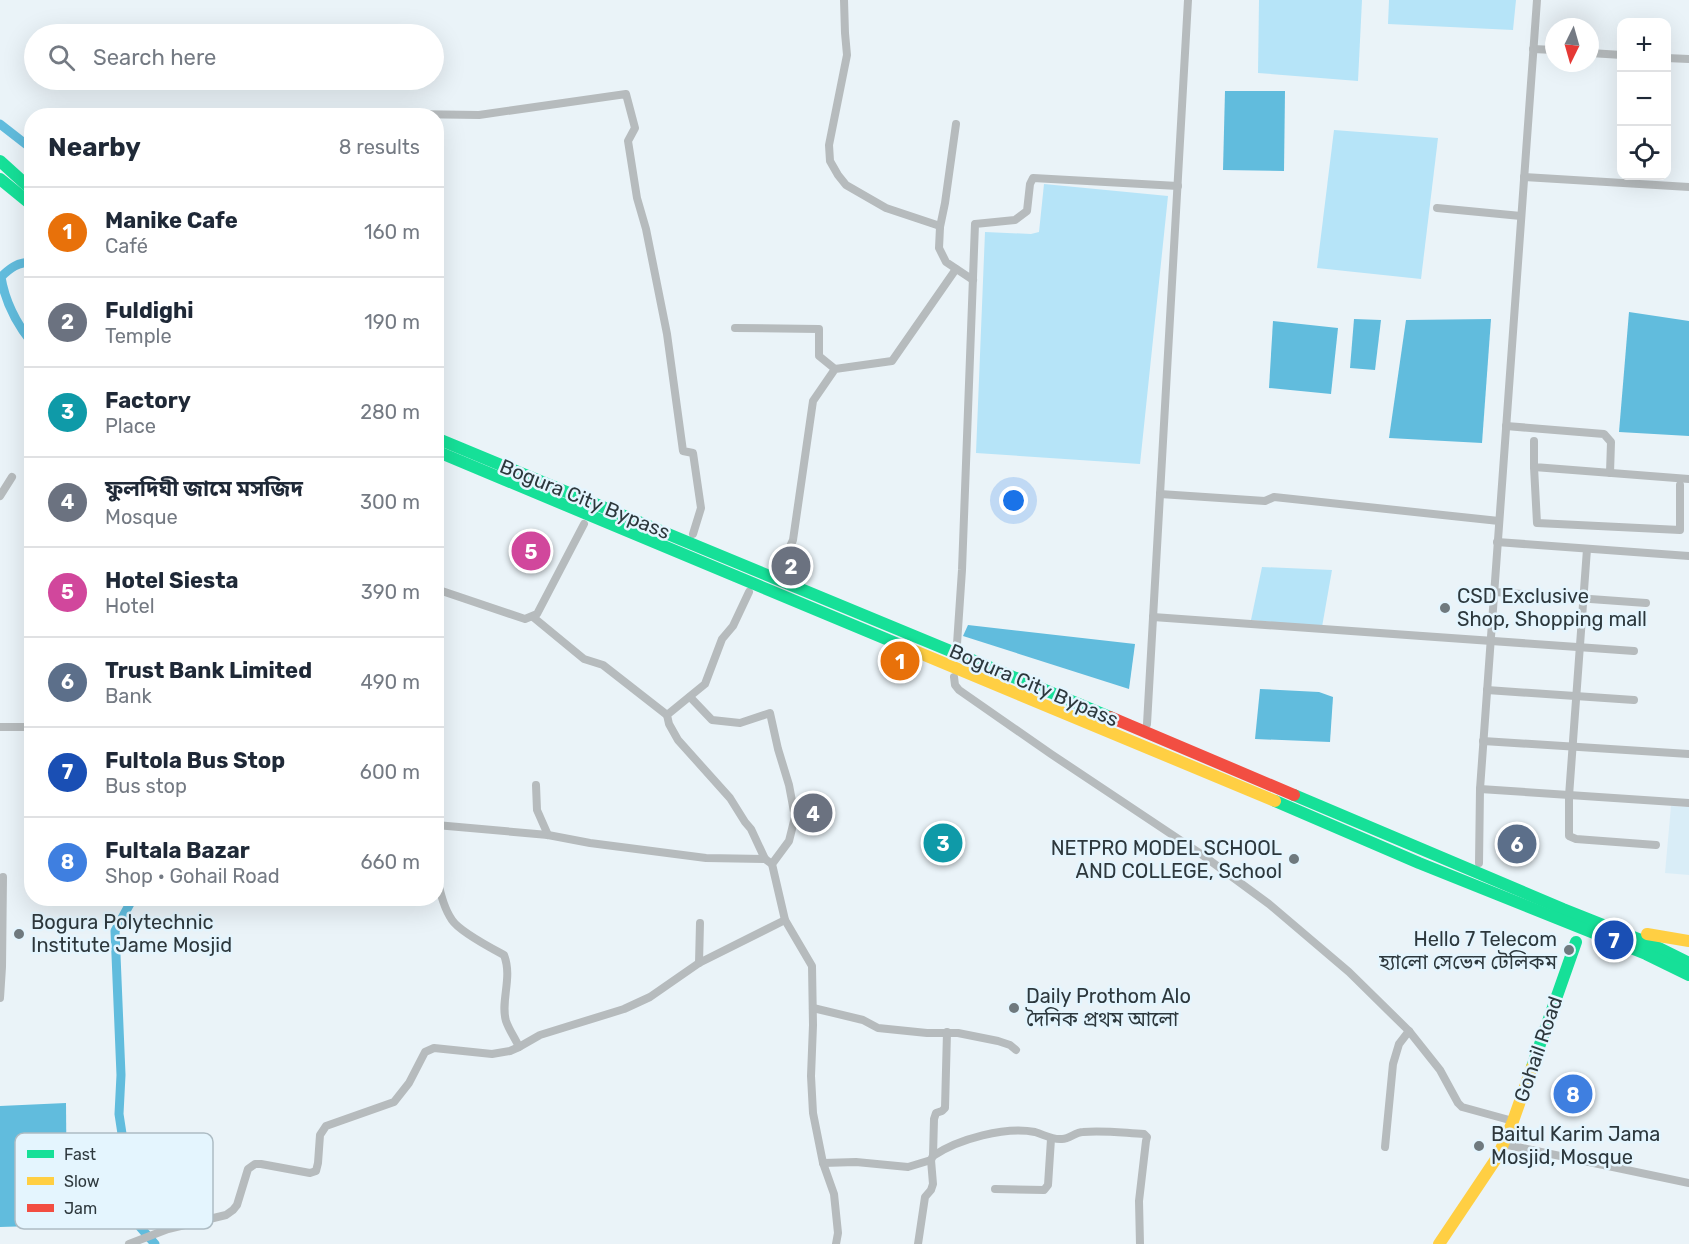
<!DOCTYPE html>
<html lang="en">
<head>
<meta charset="utf-8">
<style>
  body { margin:0; font-family:Rubik,"Noto Sans Bengali",sans-serif; background:#f6f6f7; color:#1f2937 }
  .controls { position:absolute; right:18px; top:18px; display:grid; overflow:hidden; border-radius:12px; box-shadow:0 6px 24px #0002 }
  .controls button { width:54px; height:54px; display:grid; place-items:center; padding:0; border:0; border-bottom:2px solid #e0e1e3; background:#fff; color:#1f2937; font:30px sans-serif }
  .compass { position:absolute; left:1545px; top:18px; width:54px; height:54px; border-radius:50%; background:#fff; box-shadow:0 6px 24px #0002; rotate:185deg }
  .you { position:absolute; left:1014px; top:501px; width:21px; height:21px; margin:-15px; border:4px solid #fff; border-radius:50%; background:#1a73e8; box-shadow:0 0 0 9px #1a73e833 }
  .badge { display:grid; place-items:center; width:39px; height:39px; border-radius:50%; background:#6f797e; color:#fff; font-size:20px; font-weight:700 }
  .pin { position:absolute; translate:-50% -50%; border:3px solid #fff; box-shadow:0 2px 6px #0006 }
  .list { margin:0; padding:0; list-style:none }
  h2 { display:flex; justify-content:space-between; align-items:center; height:78px; margin:0; padding:0 24px; font-size:26px }
  h2 small { font-size:20px; font-weight:400; color:#747a83 }
  .list li { display:grid; grid-template-columns:39px 1fr auto; gap:18px; align-items:center; box-sizing:border-box; height:90px; padding:0 24px; border-top:2px solid #e0e1e3 }
  .list b { display:block; font-size:22px; white-space:nowrap }
  .list p { margin:0; font-size:20px; white-space:nowrap; color:#747a83 }
  .list em { font-size:20px; font-style:normal; color:#747a83 }
  .icon { flex:none; width:33px; height:33px; fill:none; stroke:currentColor; stroke-width:2; stroke-linecap:round; stroke-linejoin:round }
  .map { position:relative; flex:none; width:1689px; height:1244px; overflow:hidden }
  .search { position:absolute; background:#fff; box-shadow:0 6px 24px #0002; left:24px; top:24px; width:420px; height:66px; display:flex; align-items:center; gap:15px; box-sizing:border-box; padding:0 21px; border-radius:33px; color:#747a83; font-size:22px }
  .panel { position:absolute; background:#fff; box-shadow:0 6px 24px #0002; left:24px; top:108px; width:420px; height:798px; border-radius:24px }
  .map>svg:first-child { display:block }
  .built { fill:#d9edf7 }
  .green { fill:#b6e4f8 }
  .water { fill:#61bcdd }
  .lines { fill:none; stroke-linecap:round; stroke-linejoin:round }
  .canal { stroke:#61bcdd; stroke-width:9 }
  .street { stroke:#b6bbbd; stroke-width:8 }
  .fast { stroke:#16e098; stroke-width:12 }
  .slow { stroke:#ffcf43; stroke-width:12 }
  .jam { stroke:#f24e42; stroke-width:12 }
  .poi-dot { fill:#6f797e; stroke:#e4f5fe; stroke-width:2 }
  .labels { text-anchor:middle; dominant-baseline:central; stroke-width:5; stroke-linejoin:round; paint-order:stroke }
  .street-label { font-size:20px; fill:#2d383d; stroke:#e4f5fe }
  .poi-label { font-size:20px; fill:#2d383d; stroke:#e4f5fe; text-anchor:start }
  .key { fill:#e4f5fe; stroke:#adbcc4; stroke-width:1.5 }
  .key-label { font-size:16px; fill:#2d383d }
</style>
</head>
<body>
<div class="map">
<svg width="1689" height="1244" viewBox="0 0 1689 1244">
  <rect width="100%" height="100%" fill="#eaf3f8"/>
  <path class="built" d="M1671,806L1689,807V875L1665,873Z"/>
  <g class="green">
    <path d="M1259,0H1362L1358,81L1258,73Z"/>
    <path d="M1389,0H1516L1513,30L1388,24Z"/>
    <path d="M1334,130L1438,138L1421,279L1317,268Z"/>
    <path d="M1044,184L1168,196L1140,464L976,453L985,232L1031,234L1039,232Z"/>
    <path d="M1262,567L1332,570L1322,627L1251,620Z"/>
  </g>
  <g class="water">
    <path d="M1225,91H1285L1284,171L1223,170Z"/>
    <path d="M1629,312L1689,321V436L1619,432Z"/>
    <path d="M1354,319L1381,320L1375,370L1350,368Z"/>
    <path d="M1491,319L1482,443L1389,438L1406,320Z"/>
    <path d="M1273,321L1338,328L1331,394L1269,388Z"/>
    <path d="M968,625L1135,644L1129,689L963,636Z"/>
    <path d="M1260,689L1319,692L1333,697L1330,742L1255,739Z"/>
    <path d="M66,1103L67,1225L0,1227V1106Z"/>
  </g>
  <g class="lines">
    <g class="canal">
      <path d="M0,124L32,149"/>
      <path d="M32,262C18,262 10,268 1,277C5,302 16,323 32,343"/>
      <path d="M133,898L115,931L121,1075L119,1114L126,1160L140,1227L155,1244"/>
    </g>
    <g class="street">
      <path d="M844,0L845,33L847,55L829,145L830,161L838,175L846,185L886,208L937,225L940,227L939,248L946,262L973,280"/>
      <path d="M1533,49L1554,50"/>
      <path d="M1590,53L1622,55"/>
      <path d="M1666,58L1689,59"/>
      <path d="M337,113L479,115L626,94L635,128L628,141L637,198L646,229L667,334L683,451L693,453L701,508L693,534"/>
      <path d="M1524,177L1689,187"/>
      <path d="M1437,208L1521,216"/>
      <path d="M940,227L945,203L956,124"/>
      <path d="M735,328L819,329V356L835,369"/>
      <path d="M1506,426L1604,434L1611,442L1610,473"/>
      <path d="M1534,441V467L1689,479"/>
      <path d="M1534,467L1537,523L1680,530V485"/>
      <path d="M1160,494L1265,501L1274,497L1499,521"/>
      <path d="M0,496L12,477"/>
      <path d="M1497,542L1689,556"/>
      <path d="M1587,549L1569,796V836L1576,839L1656,845"/>
      <path d="M780,569L793,540L813,401L835,369L892,361L956,269"/>
      <path d="M436,589L525,619L537,614L584,524"/>
      <path d="M749,592L733,626L722,639L705,684L667,715L669,724L678,740L730,798L745,822L751,829L765,859L772,864"/>
      <path d="M1494,592L1646,603"/>
      <path d="M533,617L584,659L603,665L667,715"/>
      <path d="M1153,617L1634,651"/>
      <path d="M957,644L962,570L975,224L1015,220L1027,211L1030,184L1033,178L1178,186"/>
      <path d="M954,677L955,685L959,690L1051,754L1201,854L1269,904L1349,972L1409,1031L1440,1070L1458,1103L1462,1107L1513,1121"/>
      <path d="M1487,690L1634,700"/>
      <path d="M690,697L712,720L740,723L770,713L778,749L789,785L795,817L789,841L772,864L785,920L812,966L813,1025L811,1076L813,1113L823,1163L834,1194L838,1233L836,1244"/>
      <path d="M1147,724L1188,0"/>
      <path d="M0,727H32"/>
      <path d="M1483,741L1689,754"/>
      <path d="M536,785L537,810L548,835"/>
      <path d="M1480,789L1689,803"/>
      <path d="M436,825L548,835L590,843L706,858L765,859"/>
      <path d="M1479,863L1480,789L1537,0"/>
      <path d="M699,963L700,923"/>
      <path d="M0,998L2,967L3,877"/>
      <path d="M813,1008L863,1020L878,1028L927,1033H958L998,1041L1010,1045L1016,1050"/>
      <path d="M519,1047L540,1035L624,1009L650,997L699,963L785,920"/>
      <path d="M1503,1144L1689,1183"/>
      <path d="M1385,1147L1393,1064L1399,1044L1409,1031"/>
      <path d="M933,1156C958,1139 1006,1126 1035,1132C1045,1135 1052,1140 1062,1139C1070,1139 1075,1132 1083,1132C1103,1130 1124,1133 1144,1134L1147,1137L1146,1141L1139,1201L1140,1244"/>
      <path d="M823,1163L856,1162L908,1167L931,1160"/>
      <path d="M995,1189L1044,1190L1048,1185L1051,1139"/>
      <path d="M129,1244L168,1229L226,1215L233,1210L237,1205L248,1169L255,1164H261L310,1173L316,1171L318,1163L320,1135L326,1126L394,1102L409,1083L425,1052L434,1048L492,1054L510,1051L519,1047C515,1038 509,1030 506,1021C500,1001 513,978 504,955C491,948 460,932 452,920C443,907 440,890 436,875"/>
      <path d="M918,1244L925,1197L931,1190L933,1184L931,1160L933,1156L934,1119L936,1113L942,1111L945,1108L947,1032"/>
    </g>
    <g class="fast">
      <path d="M0,161L32,190"/>
      <path d="M0,179L32,205"/>
      <path d="M436,438L1110,717"/>
      <path d="M436,451L910,649"/>
      <path d="M1294,795L1563,909L1651,944L1689,963"/>
      <path d="M1275,801L1419,863L1646,954L1689,975"/>
      <path d="M1532,1067L1576,942"/>
    </g>
    <g class="slow">
      <path d="M910,649L1275,801"/>
      <path d="M1647,934L1689,941"/>
      <path d="M1439,1244L1498,1156L1513,1121L1532,1067"/>
    </g>
    <path class="jam" d="M1110,717L1294,795"/>
  </g>
  <g class="poi-dot">
    <circle cx="1445" cy="608" r="6"/>
    <circle cx="1294" cy="859" r="6"/>
    <circle cx="19" cy="934" r="6"/>
    <circle cx="1569" cy="950" r="6"/>
    <circle cx="1014" cy="1008" r="6"/>
    <circle cx="1479" cy="1146" r="6"/>
  </g>
  <g class="labels">
    <g class="street-label">
      <text transform="translate(585 499) rotate(22)">Bogura City Bypass</text>
      <text transform="translate(1034 685) rotate(23)">Bogura City Bypass</text>
      <text transform="translate(1538 1049) rotate(-71)">Gohail Road</text>
    </g>
    <g class="poi-label">
      <text x="1457" y="596">CSD Exclusive<tspan x="1457" dy="23">Shop, Shopping mall</tspan></text>
      <text x="1282" y="848" text-anchor="end">NETPRO MODEL SCHOOL<tspan x="1282" dy="23">AND COLLEGE, School</tspan></text>
      <text x="31" y="922">Bogura Polytechnic<tspan x="31" dy="23">Institute Jame Mosjid</tspan></text>
      <text x="1557" y="939" text-anchor="end">Hello 7 Telecom<tspan x="1557" dy="23">হ্যা‌লো সে‌ভেন টে‌লিকম</tspan></text>
      <text x="1026" y="996">Daily Prothom Alo<tspan x="1026" dy="23">দৈনিক প্রথম আলো</tspan></text>
      <text x="1491" y="1134">Baitul Karim Jama<tspan x="1491" dy="23">Mosjid, Mosque</tspan></text>
    </g>
  </g>
  <rect x="15" y="1133" width="198" height="96" rx="9" class="key"/>
  <rect x="27" y="1150" width="27" height="8" fill="#16e098"/>
  <rect x="27" y="1177" width="27" height="8" fill="#ffcf43"/>
  <rect x="27" y="1204" width="27" height="8" fill="#f24e42"/>
  <g class="key-label">
    <text x="64" y="1160">Fast</text>
    <text x="64" y="1187">Slow</text>
    <text x="64" y="1214">Jam</text>
  </g>
</svg>
<div class="controls">
<button>+</button>
<button>−</button>
<button><svg class="icon" aria-label="locate" viewBox="0 0 24 24"><circle cx="12" cy="12" r="6"/><path d="M12 2v4M12 18v4M2 12h4M18 12h4"/></svg></button>
</div>
<svg class="compass" viewBox="-18 -18 36 36"><path d="M0-13l5 13h-10z" fill="#e53935"/><path d="M0 13l5-13h-10z" fill="#747a83"/></svg>
<div class="you"></div>
<div class="pin badge" style="left:900px;top:661px;background:#e8710a">1</div>
<div class="pin badge" style="left:791px;top:566px;background:#6b7280">2</div>
<div class="pin badge" style="left:943px;top:843px;background:#0f9aa8">3</div>
<div class="pin badge" style="left:813px;top:813px;background:#6b7280">4</div>
<div class="pin badge" style="left:531px;top:551px;background:#d1479c">5</div>
<div class="pin badge" style="left:1517px;top:844px;background:#5c6f8a">6</div>
<div class="pin badge" style="left:1614px;top:940px;background:#1a4fb4">7</div>
<div class="pin badge" style="left:1573px;top:1094px;background:#3f7fe0">8</div>
<div class="search"><svg class="icon" aria-label="search" viewBox="0 0 24 24"><circle cx="10" cy="10" r="6"/><path d="M15 15l6 6"/></svg>Search here</div>
<section class="panel">
<h2>Nearby<small>8 results</small></h2>
<ul class="list">
<li><span class="badge" style="background:#e8710a">1</span><div><b>Manike Cafe</b><p>Café</p></div><em>160 m</em></li>
<li><span class="badge" style="background:#6b7280">2</span><div><b>Fuldighi</b><p>Temple</p></div><em>190 m</em></li>
<li><span class="badge" style="background:#0f9aa8">3</span><div><b>Factory</b><p>Place</p></div><em>280 m</em></li>
<li><span class="badge" style="background:#6b7280">4</span><div><b>ফুলদিঘী জামে মসজিদ</b><p>Mosque</p></div><em>300 m</em></li>
<li><span class="badge" style="background:#d1479c">5</span><div><b>Hotel Siesta</b><p>Hotel</p></div><em>390 m</em></li>
<li><span class="badge" style="background:#5c6f8a">6</span><div><b>Trust Bank Limited</b><p>Bank</p></div><em>490 m</em></li>
<li><span class="badge" style="background:#1a4fb4">7</span><div><b>Fultola Bus Stop</b><p>Bus stop</p></div><em>600 m</em></li>
<li><span class="badge" style="background:#3f7fe0">8</span><div><b>Fultala Bazar</b><p>Shop · Gohail Road</p></div><em>660 m</em></li>
</ul>
</section>
</div>
</body>
</html>
